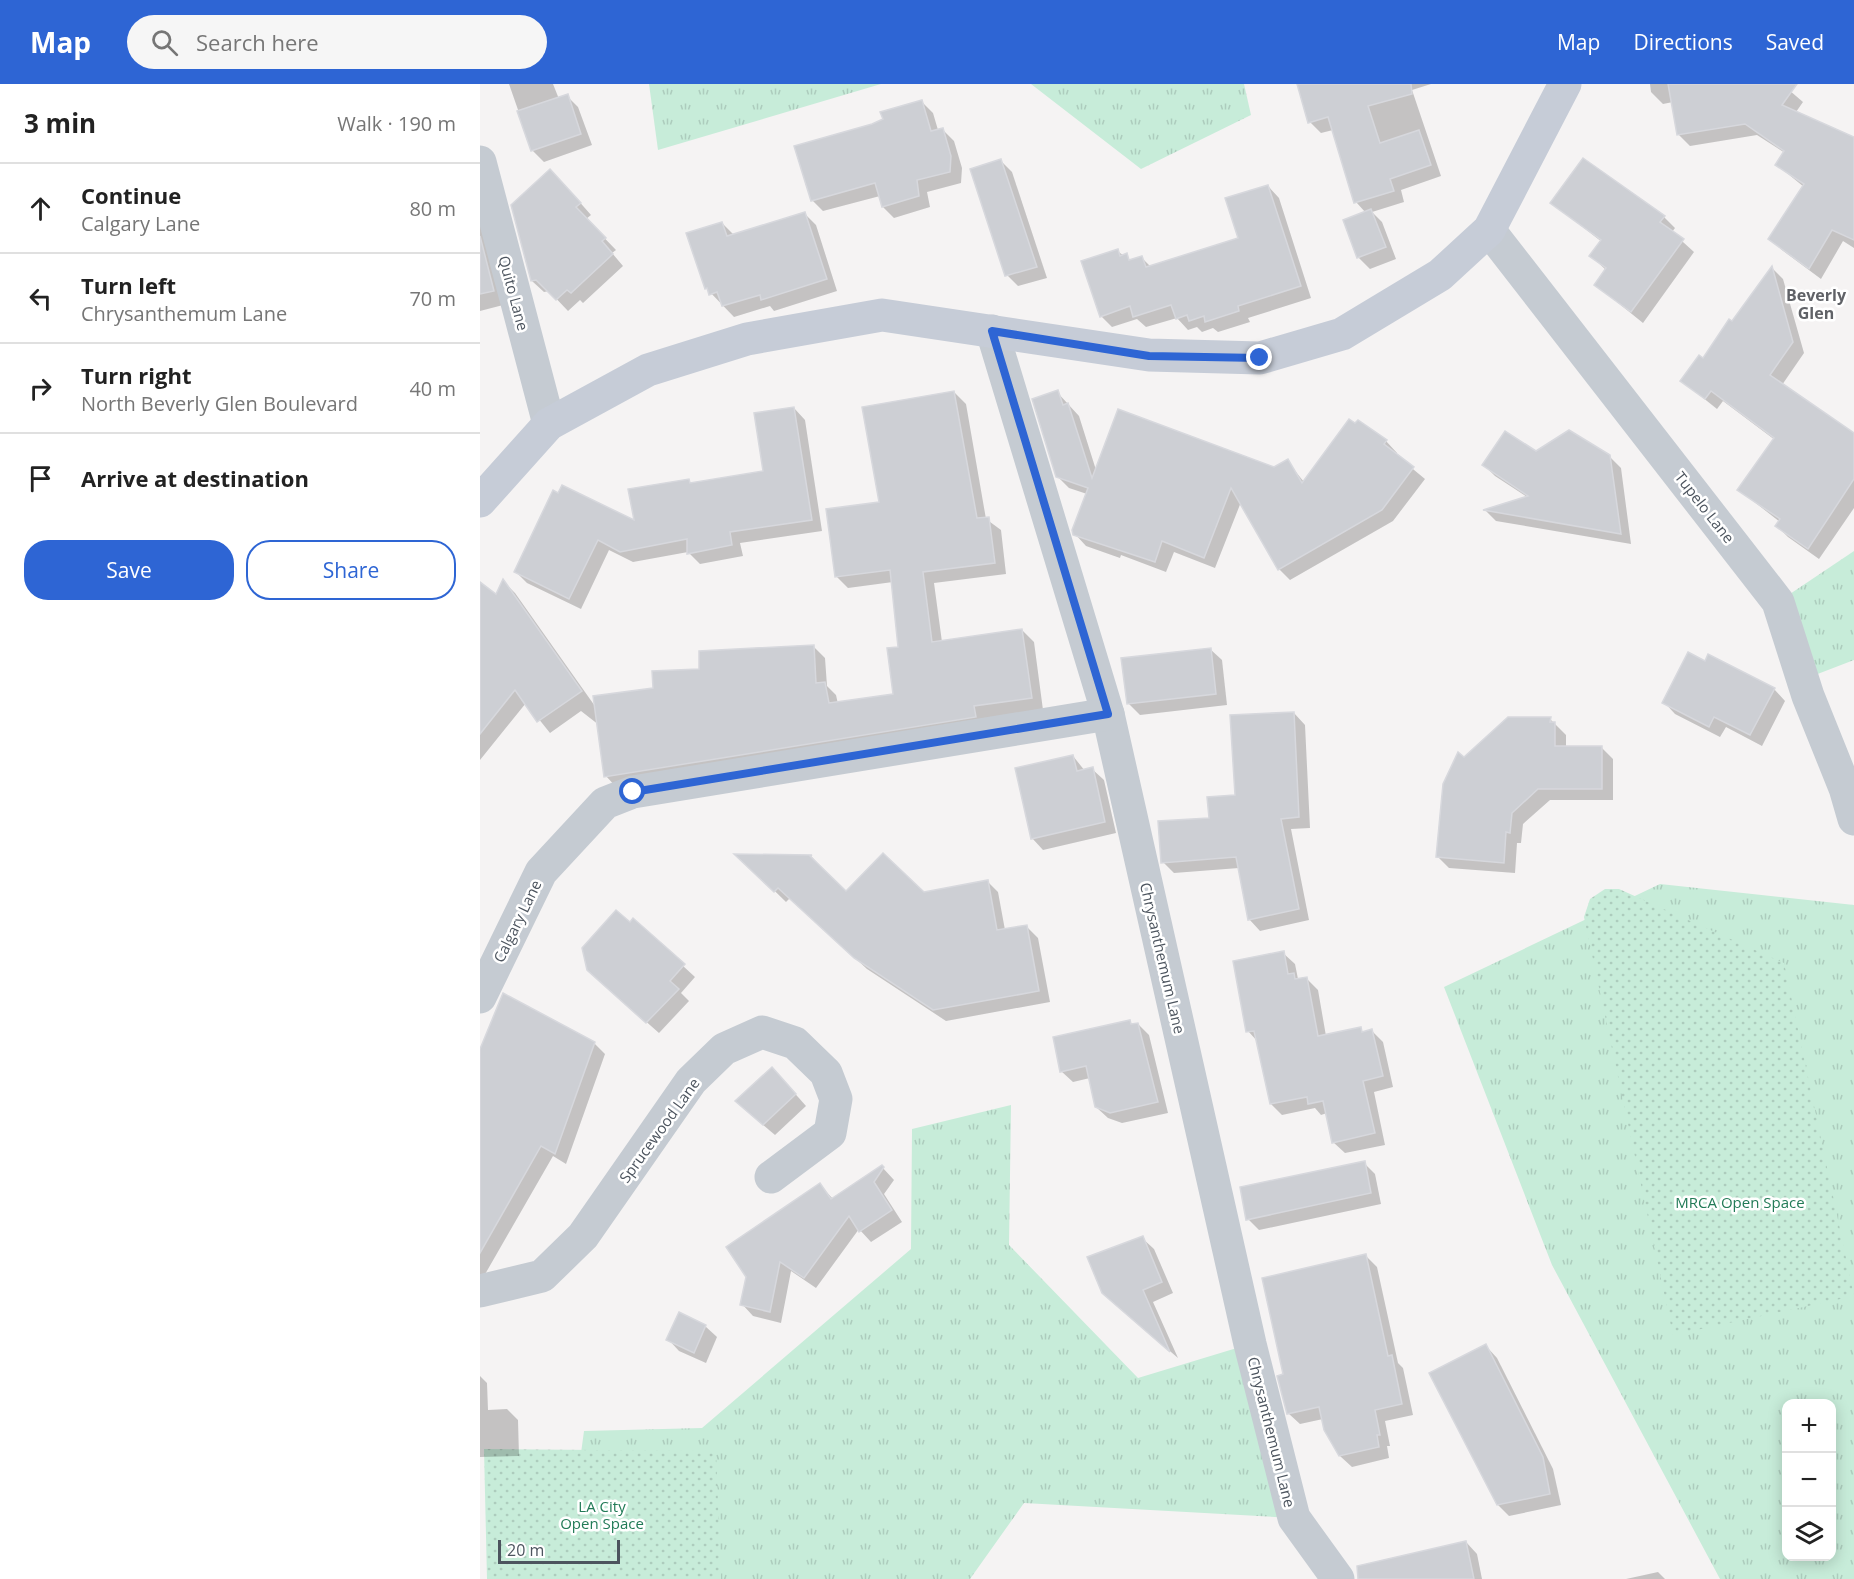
<!DOCTYPE html>
<html lang="en">
<head>
<meta charset="utf-8">
<style>
  body { margin:0; font-family:"Open Sans",sans-serif; background:#f6f6f6; color:#222 }
  .controls { position:absolute; right:18px; bottom:18px; display:grid; overflow:hidden; border-radius:12px; box-shadow:0 3px 15px #0003 }
  .controls button { width:54px; height:54px; display:grid; place-items:center; padding:0; border:0; border-bottom:2px solid #e0e0e0; background:#fff; color:#222; font:30px sans-serif }
  .scale { position:absolute; left:18px; bottom:15px; width:122px; box-sizing:border-box; padding-left:6px; border:3px solid #4c545e; border-top:0; font-size:16px; line-height:21px; white-space:nowrap; color:#4c545e; -webkit-text-stroke:4px #fff; paint-order:stroke }
  .stop { position:absolute; width:18px; height:18px; margin:-14px; border:4px solid #2e65d4; border-radius:50%; background:#fff }
  .stop.end { background:#2e65d4; border-color:#fff; box-shadow:0 2px 6px #0008 }
  .list { margin:0; padding:0; list-style:none }
  h2 { display:flex; justify-content:space-between; align-items:center; height:78px; margin:0; padding:0 24px; font-size:26px }
  h2 small { font-size:20px; font-weight:400; color:#767676 }
  .list li { display:grid; grid-template-columns:39px 1fr auto; gap:18px; align-items:center; box-sizing:border-box; height:90px; padding:0 24px; border-top:2px solid #e0e0e0 }
  .list b { display:block; font-size:22px; white-space:nowrap }
  .list p { margin:0; font-size:20px; white-space:nowrap; color:#767676 }
  .list em { font-size:20px; font-style:normal; color:#767676 }
  .actions { display:flex; gap:12px; padding:18px 24px }
  .actions a { flex:1; padding:14px 0; border:2px solid #2e65d4; border-radius:24px; text-align:center; font-size:21px; color:#2e65d4 }
  .actions .main { background:#2e65d4; color:#fff }
  .icon { flex:none; width:33px; height:33px; fill:none; stroke:currentColor; stroke-width:2; stroke-linecap:round; stroke-linejoin:round }
  .map { position:relative; flex:none; width:1374px; height:1495px; overflow:hidden }
  header { display:flex; align-items:center; gap:36px; box-sizing:border-box; height:84px; padding:0 30px; background:#2e65d4; color:#fff }
  header strong { font-size:28px }
  nav { display:flex; gap:33px; margin-inline-start:auto; font-size:21px }
  .search { width:420px; height:54px; background:#f6f6f6; display:flex; align-items:center; gap:15px; box-sizing:border-box; padding:0 21px; border-radius:33px; color:#767676; font-size:22px }
  main { display:flex }
  aside { flex:1; background:#fff }
  .map>svg:first-child { display:block }
  .grass { fill:url(#grass-tufts); fill-rule:evenodd }
  .park { fill:url(#park-dots) }
  .shadow { fill:#0003 }
  .building { fill:#cdcfd4; stroke:#d7d8dd; stroke-width:1.5 }
  .lines { fill:none; stroke-linecap:round; stroke-linejoin:round }
  .street { stroke:#c5cbd2; stroke-width:33 }
  .secondary { stroke:#c6ccd7; stroke-width:33 }
  .route { stroke:#2e65d4; stroke-width:8 }
  .labels { text-anchor:middle; dominant-baseline:central; stroke-width:5; stroke-linejoin:round; paint-order:stroke }
  .street-label { font-size:15px; fill:#4c545e; stroke:#fff }
  .park-label { font-size:15px; fill:#227b57; stroke:#fff }
  .neighbourhood-label { font-size:16px; font-weight:bold; fill:#606267; stroke:#fff }
</style>
</head>
<body>
<header>
<strong>Map</strong>
<div class="search"><svg class="icon" aria-label="search" viewBox="0 0 24 24"><circle cx="10" cy="10" r="6"/><path d="M15 15l6 6"/></svg>Search here</div>
<nav><a>Map</a><a>Directions</a><a>Saved</a></nav>
</header>
<main>
<aside>
<h2>3 min<small>Walk · 190 m</small></h2>
<ul class="list">
<li><svg class="icon" aria-label="ahead" viewBox="0 0 24 24"><path d="M12 20V5M6 11l6-6 6 6"/></svg><div><b>Continue</b><p>Calgary Lane</p></div><em>80 m</em></li>
<li><svg class="icon" aria-label="left" viewBox="0 0 24 24"><path d="M17 20v-9H6M10 6l-5 5 5 5"/></svg><div><b>Turn left</b><p>Chrysanthemum Lane</p></div><em>70 m</em></li>
<li><svg class="icon" aria-label="right" viewBox="0 0 24 24"><path d="M7 20v-9h11M14 6l5 5-5 5"/></svg><div><b>Turn right</b><p>North Beverly Glen Boulevard</p></div><em>40 m</em></li>
<li><svg class="icon" aria-label="arrive" viewBox="0 0 24 24"><path d="M6 21V4h12l-3 4 3 4H6"/></svg><div><b>Arrive at destination</b></div></li>
</ul>
<div class="actions"><a class="main">Save</a><a>Share</a></div>
</aside>
<div class="map">
<svg width="1374" height="1495" viewBox="0 0 1374 1495">
  <defs>
    <pattern id="grass-tufts" width="24" height="20" patternUnits="userSpaceOnUse" patternTransform="scale(1.5)"><rect width="24" height="20" fill="#c7ecd9"/><path d="M3 7l-1-3M5 7V3M7 7l1-3M15 17l-1-3M17 17v-4M19 17l1-3" fill="none" stroke="#adccbd"/></pattern>
    <pattern id="park-dots" width="8" height="8" patternUnits="userSpaceOnUse" patternTransform="scale(1.5)"><rect width="8" height="8" fill="#c7ecd9"/><path d="M2 2h.1M6 6h.1" fill="none" stroke="#adccbd" stroke-width="1.8" stroke-linecap="round"/></pattern>
  </defs>
  <rect width="100%" height="100%" fill="#f5f3f3"/>
  <g class="grass">
    <path d="M169,0H401L178,66Z"/>
    <path d="M551,0H764L771,31L661,85Z"/>
    <path d="M1374,467V576L1322,596L1298,518Z"/>
    <path d="M1180,800L1374,821V1495H1240L1072,1181L964,903ZM1306,1320H1352V1472H1306Z"/>
    <path d="M531,1021L529,1161L658,1294L770,1260L814,1434L544,1419L490,1495H84L104,1347L222,1344L431,1165L432,1045Z"/>
  </g>
  <g class="park">
    <path d="M1125,805H1139L1304,879L1374,1212L1193,1251L1104,833L1110,815Z"/>
    <path d="M4,1365L236,1367L241,1495H7Z"/>
  </g>
  <g class="shadow">
    <path d="M29,0H73L79,15L87,12L98,23L112,61L64,78L52,66Z"/>
    <path d="M818,0H951L932,6L961,92L921,106L924,118L892,128L902,138L916,175L890,185L878,173L886,129L876,118L853,46L841,49L830,38Z"/>
    <path d="M1170,0H1302L1323,18L1316,28L1374,55V164L1363,157L1341,195L1302,166L1290,154L1324,103L1297,81L1305,69L1277,51L1210,62L1198,50L1193,18L1183,20L1171,8Z"/>
    <path d="M442,18L453,29L458,46L462,45L474,57L482,84L481,99L447,108L450,123L414,134L403,123L400,112L343,127L332,116L405,36Z"/>
    <path d="M521,77L532,88L567,194L538,202L527,191Z"/>
    <path d="M82,98L111,131L106,135L136,166L132,169L143,182L103,219L100,216L88,227L69,207L64,208L52,197Z"/>
    <path d="M788,102L799,114L831,214L768,234L770,238L738,248L733,244L722,248L717,243L708,246L697,234L666,243L657,235L632,243L621,232L637,167L652,177L662,174L671,183L760,155Z"/>
    <path d="M0,117L27,220L0,227Z"/>
    <path d="M1072,119L1184,133L1195,144L1192,148L1214,168L1163,239L1116,201L1126,186L1111,172L1122,158Z"/>
    <path d="M325,130L336,141L357,207L294,227L290,222L254,233L226,204L242,139L253,150Z"/>
    <path d="M1292,184L1303,195L1324,269L1302,301L1374,351V424L1339,475L1308,453L1297,442L1300,438L1259,406L1295,356L1243,317L1237,325L1202,297L1223,276Z"/>
    <path d="M474,308L486,320L506,435L521,446L526,490L454,499L462,558L542,546L554,558L563,626L137,704L126,692L119,641L101,627L70,649L46,619L0,676V500L16,513L24,498L35,509L117,625L221,586L333,562L345,574L347,602L356,611L358,620L415,611L420,564L413,498L368,504L356,492Z"/>
    <path d="M577,308L599,332L616,386L794,385L807,377L824,398L878,338L906,357L917,369L916,371L945,395L913,437L810,496L799,485L761,418L735,484L694,468L686,488L641,471L640,474L606,462L595,450L607,410L589,404L577,392Z"/>
    <path d="M314,324L325,336L342,447L260,459L263,472L220,480L208,468L153,478L129,466L101,525L47,499L35,487L156,439L208,396L212,400L285,388Z"/>
    <path d="M1056,369L1129,372L1141,384L1151,460L1016,437L1006,427L1047,413L1015,392L1004,381Z"/>
    <path d="M730,565L742,576L747,621L660,631L648,619Z"/>
    <path d="M1226,579L1294,605L1305,617L1282,662L1246,643L1240,653L1195,630L1184,618Z"/>
    <path d="M814,629L825,641L830,744L811,745L829,836L780,847L769,835L759,784L694,789L683,778L757,713Z"/>
    <path d="M1070,635L1086,651V664H1122L1133,675V716H1070L1043,740L1041,759H1037L1035,789L969,784L958,773L984,675Z"/>
    <path d="M593,672L605,687L612,685L624,696L636,749L563,766L552,754Z"/>
    <path d="M258,771L331,772L366,810H444L507,797L518,808L525,846L546,842L558,854L570,918L466,937L387,885L310,814L306,818Z"/>
    <path d="M153,836L215,893L201,909L209,917L179,949L120,897Z"/>
    <path d="M803,869L815,880L818,895L826,894L838,906L846,952L880,945L884,949L892,947L903,958L913,1003L894,1008L905,1061L865,1069L853,1058L847,1029L841,1031L835,1024L802,1031L791,1020L778,958L768,947Z"/>
    <path d="M650,938L653,941L658,940L669,951L688,1029L642,1039L628,1034L616,1023L610,994L593,998L581,987Z"/>
    <path d="M114,959L125,970L86,1080L73,1072L0,1199V969Z"/>
    <path d="M303,996L326,1022L295,1051L268,1028Z"/>
    <path d="M884,1079L895,1090L901,1120L779,1146L768,1135Z"/>
    <path d="M402,1083L414,1096L404,1110L422,1138L391,1158L379,1145L336,1204L311,1187L301,1239L273,1232L262,1220L340,1101L353,1115Z"/>
    <path d="M662,1154L674,1165L693,1209L673,1218L698,1274L635,1220Z"/>
    <path d="M886,1172L897,1183L918,1279L923,1284L933,1331L905,1337L910,1362H907L909,1374L872,1383L860,1372L843,1335L820,1340L808,1329Z"/>
    <path d="M225,1242L237,1253L226,1279L199,1267L188,1255Z"/>
    <path d="M1006,1262L1017,1274L1073,1385L1081,1421L1029,1432L1018,1421Z"/>
    <path d="M0,1292L7,1299L8,1326L27,1325L38,1336L39,1372L0,1373Z"/>
    <path d="M986,1458L997,1470L1002,1495H889Z"/>
    <path d="M1178,1488L1185,1495H1146Z"/>
  </g>
  <g class="building">
    <path d="M817,0H931L932,10L888,22L900,59L939,46L951,81L910,95L914,107L874,119L848,33L828,39Z"/>
    <path d="M1188,0H1317L1302,21L1374,53V156L1352,146L1329,185L1288,155L1324,100L1295,81L1304,67L1265,40L1197,51Z"/>
    <path d="M88,10L101,50L51,67L37,27Z"/>
    <path d="M442,16L451,47L463,44L471,72L470,88L437,96L439,112L402,123L395,99L331,117L314,62L392,40L403,35L400,28Z"/>
    <path d="M1103,74L1185,132L1180,138L1204,155L1151,228L1114,201L1126,184L1109,172L1121,156L1070,119Z"/>
    <path d="M521,75L557,183L525,192L490,85Z"/>
    <path d="M70,85L101,119L96,123L126,154L122,157L133,170L91,209L87,206L76,216L56,196L51,197L31,121Z"/>
    <path d="M788,101L821,202L758,222L759,227L725,238L724,232L709,237L707,231L696,235L691,221L653,233L650,222L620,233L601,177L638,165L640,172L647,169L649,176L662,172L666,183L758,154L745,114Z"/>
    <path d="M891,125L906,163L877,174L863,136Z"/>
    <path d="M325,128L347,195L281,216L280,211L242,222L237,208L229,211L227,204L225,205L206,149L242,138L247,152Z"/>
    <path d="M0,152L14,207L0,210Z"/>
    <path d="M1292,182L1313,258L1290,291L1374,349V395L1328,465L1295,442L1300,435L1257,406L1294,354L1231,307L1225,315L1200,297L1219,271L1223,274L1249,235L1252,237Z"/>
    <path d="M578,306L583,321L588,319L612,394L638,325L794,383L808,375L822,399L869,335L875,339L878,336L907,356L904,360L934,383L902,426L798,486L751,404L724,474L682,457L675,478L593,451L592,446L608,404L576,393L552,315Z"/>
    <path d="M474,307L497,434L509,433L515,479L443,488L452,558L542,545L552,614L494,622L496,633L124,693L113,612L173,604L172,587L219,585V567L334,561L336,599L345,598L349,619L413,610L407,564L418,563L410,486L355,493L346,425L399,418L382,323Z"/>
    <path d="M314,323L332,436L250,448L252,461L207,470V455L140,468L118,456L89,515L34,488L73,406L78,409L82,401L154,436L148,405L209,395L210,399L283,387L274,329Z"/>
    <path d="M1089,346L1130,371L1141,450L1003,426L1048,412L1002,381L1025,347L1056,367Z"/>
    <path d="M23,495L102,607L57,638L35,606L0,650V498L16,510Z"/>
    <path d="M731,564L736,610L647,620L641,574Z"/>
    <path d="M1208,568L1225,577L1228,570L1295,604L1270,651L1234,633L1229,643L1182,619Z"/>
    <path d="M814,628L819,733L801,735L819,825L768,836L756,773L681,779L678,737L729,734L727,713L755,711L750,631Z"/>
    <path d="M1028,633H1071L1070,638H1075V662H1122V705H1058L1032,729L1030,749L1026,748L1024,779L956,773L963,700L978,668L984,673Z"/>
    <path d="M593,671L597,687L613,683L625,738L551,755L535,684Z"/>
    <path d="M403,769L444,808L508,796L517,846L547,841L559,907L453,926L374,874L298,804L294,808L254,770L332,771L330,772L366,807Z"/>
    <path d="M136,826L150,838L153,834L205,880L190,897L199,905L166,939L107,886L102,864Z"/>
    <path d="M804,867L808,890L814,889L815,895L827,893L838,952L881,943L882,948L892,945L903,992L883,997L895,1049L852,1059L843,1017L828,1020L827,1013L790,1020L774,947L766,948L753,877Z"/>
    <path d="M23,909L115,958L75,1070L61,1062L0,1169V965Z"/>
    <path d="M650,936L651,940L658,939L678,1018L630,1029L615,1023L606,982L580,988L573,953Z"/>
    <path d="M292,983L316,1010L283,1041L255,1017Z"/>
    <path d="M885,1077L891,1109L766,1136L760,1103Z"/>
    <path d="M402,1081L404,1083L394,1098L412,1126L379,1148L369,1132L324,1194L300,1178L290,1228L260,1221L266,1193L246,1163L340,1099L351,1115Z"/>
    <path d="M663,1152L682,1198L663,1206L690,1268L622,1209L607,1173Z"/>
    <path d="M886,1170L908,1272L912,1271L922,1320L895,1326L900,1351H897L899,1363L859,1372L844,1346L839,1323L807,1330L797,1292L803,1290L782,1194Z"/>
    <path d="M199,1228L226,1241L214,1269L186,1256Z"/>
    <path d="M1006,1260L1063,1373L1070,1410L1017,1421L949,1289Z"/>
    <path d="M986,1457L994,1495H878L877,1482Z"/>
  </g>
  <g class="lines">
    <g class="street">
      <path d="M0,78L69,340"/>
      <path d="M1009,146L1298,518L1328,612L1365,704L1374,735"/>
      <path d="M512,247L628,630L770,1260L814,1434L858,1495"/>
      <path d="M0,913L61,788L125,719L153,708L628,630"/>
      <path d="M0,1207L62,1192L103,1152L211,997L244,965L282,948L315,959L346,989L356,1015L350,1049L291,1093"/>
    </g>
    <path class="secondary" d="M0,417L69,340L168,286L267,255L402,231L669,271L780,274L862,250L960,191L1009,146L1085,0"/>
  </g>
  <g class="lines">
    <path class="route" d="M153,708L628,630L512,247L669,272L780,274"/>
  </g>
  <g class="labels">
    <g class="street-label">
      <text transform="translate(34 209) rotate(75)">Quito Lane</text>
      <text transform="translate(1225 423) rotate(52)">Tupelo Lane</text>
      <text transform="translate(37 837) rotate(-64)">Calgary Lane</text>
      <text transform="translate(683 874) rotate(77)">Chrysanthemum Lane</text>
      <text transform="translate(179 1046) rotate(-54)">Sprucewood Lane</text>
      <text transform="translate(792 1348) rotate(76)">Chrysanthemum Lane</text>
    </g>
    <g class="park-label">
      <text x="1260" y="1118">MRCA Open Space</text>
      <text x="122" y="1422">LA City<tspan x="122" dy="17">Open Space</tspan></text>
    </g>
    <g class="neighbourhood-label">
      <text x="1336" y="211">Beverly<tspan x="1336" dy="18">Glen</tspan></text>
    </g>
  </g>
</svg>
<div class="controls">
<button>+</button>
<button>−</button>
<button><svg class="icon" aria-label="layers" viewBox="0 0 24 24"><path d="M12 4l9 5-9 5-9-5zM3 14l9 5 9-5"/></svg></button>
</div>
<div class="scale">20 m</div>
<div class="stop" style="left:153px;top:708px"></div>
<div class="stop end" style="left:780px;top:274px"></div>
</div>
</main>
</body>
</html>
